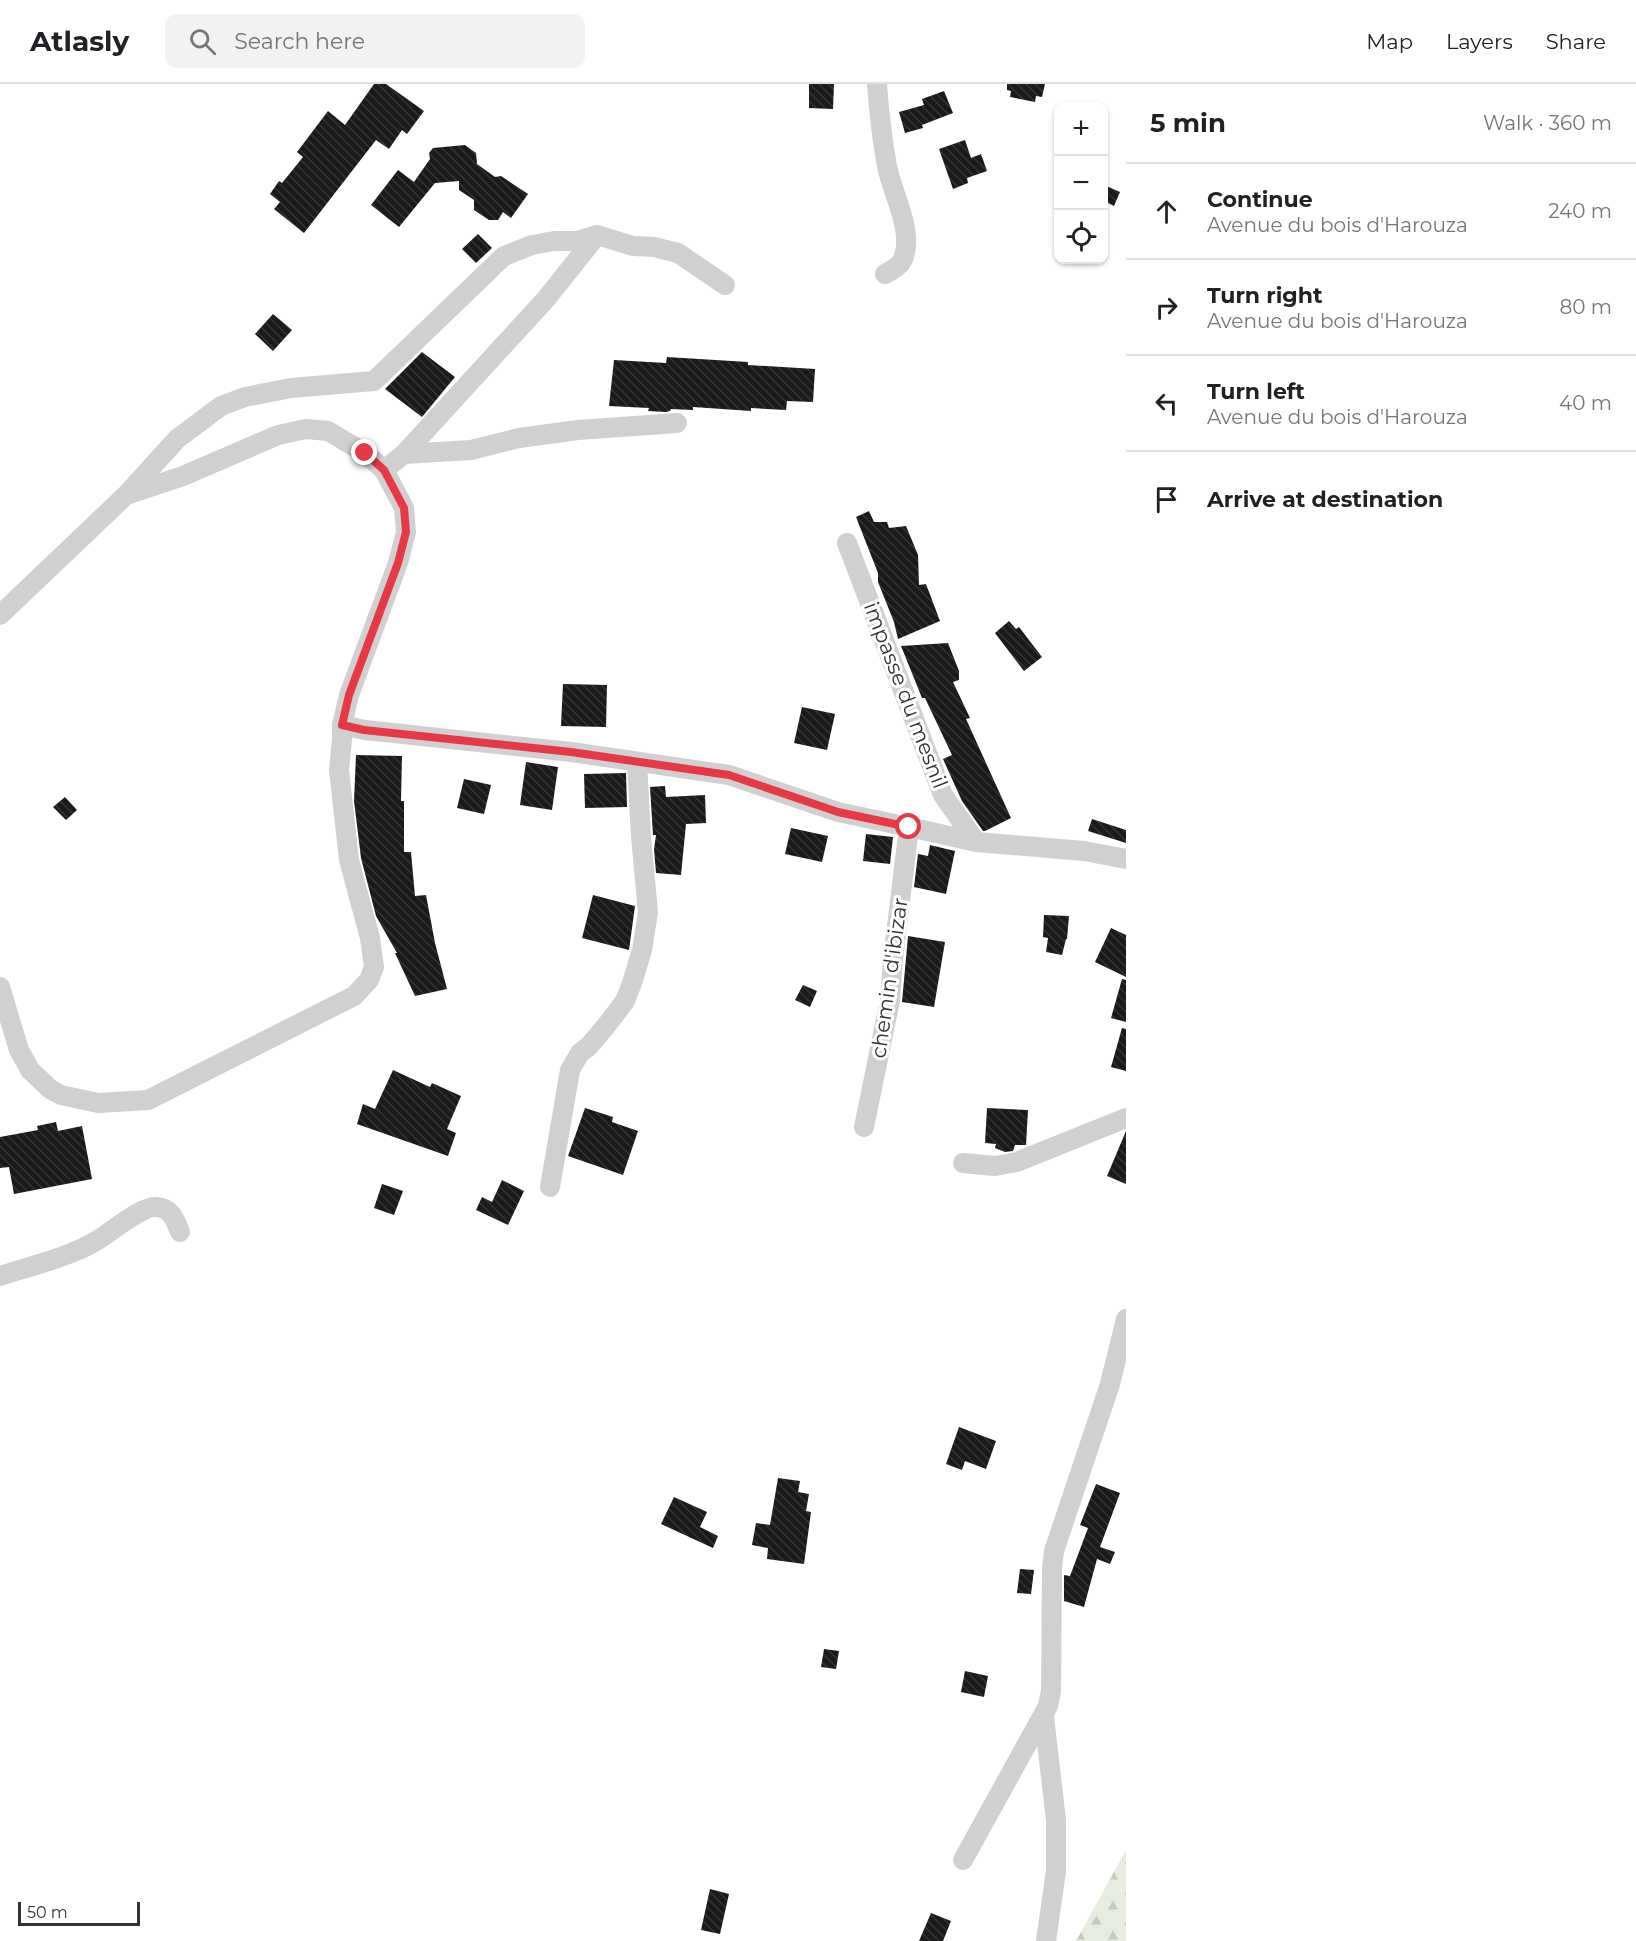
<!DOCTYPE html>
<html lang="en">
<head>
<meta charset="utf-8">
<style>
  body { margin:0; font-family:Montserrat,sans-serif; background:#f2f2f2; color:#202124 }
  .controls { position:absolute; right:18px; top:18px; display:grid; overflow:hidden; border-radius:12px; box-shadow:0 2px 4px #0004 }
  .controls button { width:54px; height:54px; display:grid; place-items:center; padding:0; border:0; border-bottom:2px solid #e0e0e0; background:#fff; color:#202124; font:30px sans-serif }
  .scale { position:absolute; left:18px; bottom:15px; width:122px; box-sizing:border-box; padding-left:6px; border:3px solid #333; border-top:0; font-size:16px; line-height:21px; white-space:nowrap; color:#333; -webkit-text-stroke:4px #fff; paint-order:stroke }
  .stop { position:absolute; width:18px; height:18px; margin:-14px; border:4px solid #e63946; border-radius:50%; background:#fff }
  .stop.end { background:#e63946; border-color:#fff; box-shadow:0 2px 6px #0008 }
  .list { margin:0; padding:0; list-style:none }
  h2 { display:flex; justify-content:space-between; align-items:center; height:78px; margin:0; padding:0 24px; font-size:26px }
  h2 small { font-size:20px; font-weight:400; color:#757577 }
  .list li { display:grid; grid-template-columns:39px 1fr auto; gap:18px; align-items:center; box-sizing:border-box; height:96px; padding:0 24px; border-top:2px solid #e0e0e0 }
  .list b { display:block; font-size:22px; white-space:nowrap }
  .list p { margin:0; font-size:20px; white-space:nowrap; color:#757577 }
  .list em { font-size:20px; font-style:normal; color:#757577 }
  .icon { flex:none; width:33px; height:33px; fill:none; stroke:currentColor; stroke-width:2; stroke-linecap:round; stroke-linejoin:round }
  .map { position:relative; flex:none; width:1126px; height:1857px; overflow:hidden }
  header { display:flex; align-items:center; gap:36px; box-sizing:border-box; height:84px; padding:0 30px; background:#fff; border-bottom:2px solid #e0e0e0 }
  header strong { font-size:28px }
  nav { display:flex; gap:33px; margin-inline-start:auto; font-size:21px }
  .search { width:420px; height:54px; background:#f2f2f2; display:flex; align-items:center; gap:15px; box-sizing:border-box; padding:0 21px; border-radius:12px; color:#757577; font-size:22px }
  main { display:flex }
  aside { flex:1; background:#fff }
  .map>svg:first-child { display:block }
  .forest { fill:url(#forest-firs) }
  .building { fill:url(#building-back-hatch) }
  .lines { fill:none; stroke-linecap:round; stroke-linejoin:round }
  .minor { stroke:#d0d0d0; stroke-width:20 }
  .route { stroke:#e63946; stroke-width:8 }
  .labels { text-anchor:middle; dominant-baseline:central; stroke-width:6; stroke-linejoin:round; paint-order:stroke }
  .street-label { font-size:21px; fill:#333; stroke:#fff }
</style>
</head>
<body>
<header>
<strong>Atlasly</strong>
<div class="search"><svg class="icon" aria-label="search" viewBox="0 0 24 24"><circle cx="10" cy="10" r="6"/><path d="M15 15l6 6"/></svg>Search here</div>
<nav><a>Map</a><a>Layers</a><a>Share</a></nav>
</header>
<main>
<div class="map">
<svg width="1126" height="1857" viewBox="0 0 1126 1857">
  <defs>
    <pattern id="forest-firs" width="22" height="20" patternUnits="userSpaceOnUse" patternTransform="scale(1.5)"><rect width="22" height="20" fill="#e6ecdf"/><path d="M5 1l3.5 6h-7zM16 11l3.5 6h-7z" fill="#c6cbc0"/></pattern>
    <pattern id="building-back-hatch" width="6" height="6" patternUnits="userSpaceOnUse" patternTransform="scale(1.5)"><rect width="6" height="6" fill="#1a1a1a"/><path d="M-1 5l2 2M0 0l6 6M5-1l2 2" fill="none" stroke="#333"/></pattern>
  </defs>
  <rect width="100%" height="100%" fill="#fff"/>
  <path class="forest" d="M1126,1766V1857H1076Z"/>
  <g class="building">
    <path d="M374,0H386L424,27L407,50L402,46L389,65L376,56L304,149L274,125L280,118L270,110L279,97L282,99L303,73L297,68L328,27L345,41Z"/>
    <path d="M809,0H834L833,25L809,24Z"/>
    <path d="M1007,0H1045L1042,13L1036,12L1035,18L1010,13L1011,7L1007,6Z"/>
    <path d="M944,7L953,29L922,41L923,44L905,49L899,28L924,21L922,15Z"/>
    <path d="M965,56L971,74L981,70L987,87L967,94L968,99L953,105L939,65Z"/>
    <path d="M465,61L476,69L477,80L495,93L501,92L528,110L511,134L503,128L498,136H489L474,126V116L459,106V97L435,99L399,143L371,121L398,86L414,98L430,75L429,69L433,64Z"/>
    <path d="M1104,101L1120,108L1114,122L1104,117Z"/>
    <path d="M478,150L492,164L476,179L462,165Z"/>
    <path d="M273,230L292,246L273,267L255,250Z"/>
    <path d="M422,268L455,293L422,333L385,305Z"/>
    <path d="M667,273L748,278V281L815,285L813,318L787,317L786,326L751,324V327L693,323V326L671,325L670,327L666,328L648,327L649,324L609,322L614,276L666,279Z"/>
    <path d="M869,427L874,438H887L889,444L906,442L918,471L919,501L926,500L940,537L898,555L894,538L878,498V489L856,433Z"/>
    <path d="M1009,537L1016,545L1019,543L1042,573L1024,587L995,549Z"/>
    <path d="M948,559L959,587V596L953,598L970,634L966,635L1011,734L985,747H983L962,717L943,675L952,671L925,614H922L901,562Z"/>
    <path d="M563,600L607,601L606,643L561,642Z"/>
    <path d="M802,623L835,630L827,666L794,659Z"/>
    <path d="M356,671L402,672L401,717H404V768H411L415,812L426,811L435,859L447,905L415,912L395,869H397L376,832L361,774L354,717Z"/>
    <path d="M526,678L558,683L552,726L520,721Z"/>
    <path d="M626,689L627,723L585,724L584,690Z"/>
    <path d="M464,695L491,701L484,730L457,724Z"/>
    <path d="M665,702L666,713L705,711L706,739L686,740L681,791L656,789L654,765L656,751H653L650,703Z"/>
    <path d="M65,713L77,726L66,736L53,723Z"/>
    <path d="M1092,735L1126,746V759L1088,747Z"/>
    <path d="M791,744L828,752L822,778L785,770Z"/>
    <path d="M866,750L893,753L890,780L863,777Z"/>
    <path d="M930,761L955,767L946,810L914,803L918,770L928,772Z"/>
    <path d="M593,811L635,822L629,866L582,854Z"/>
    <path d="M1044,831L1069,832L1067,855H1066L1062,871L1046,868L1048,854L1043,853Z"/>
    <path d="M1111,844L1126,851V893L1095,878Z"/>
    <path d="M908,852L945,858L934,923L902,918Z"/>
    <path d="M1122,895L1126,896V938L1111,934Z"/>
    <path d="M803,901L817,907L810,923L795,916Z"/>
    <path d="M1122,944L1126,945V987L1111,983Z"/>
    <path d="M393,986L430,1003L432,999L461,1012L447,1045L456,1049L448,1072L357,1040L363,1020L375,1025Z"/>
    <path d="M585,1024L613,1033L612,1038L638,1047L623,1091L568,1072Z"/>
    <path d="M987,1024L1028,1026L1026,1061H1015L1013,1067L1005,1068L995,1064L996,1060L985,1059Z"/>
    <path d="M56,1038L58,1047L82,1042L92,1095L14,1110L9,1083L0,1084V1053L38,1046L37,1042Z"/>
    <path d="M1126,1047V1100L1107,1092Z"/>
    <path d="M502,1096L524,1107L508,1141L476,1126L482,1113L492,1118Z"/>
    <path d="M382,1100L403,1107L394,1131L374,1124Z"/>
    <path d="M959,1343L996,1357L986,1385L965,1377L962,1386L946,1380Z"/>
    <path d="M778,1394L800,1397L798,1408L809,1410L806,1427L811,1428L804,1480L767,1475L768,1464L752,1461L756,1439L770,1441Z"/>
    <path d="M1096,1400L1120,1409L1100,1463L1115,1468L1110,1480L1097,1475L1084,1523L1064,1517V1491L1070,1492L1088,1444L1080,1441Z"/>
    <path d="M674,1413L707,1428L700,1443L718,1452L713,1464L661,1440Z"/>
    <path d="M1020,1485L1034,1486L1031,1510L1017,1509Z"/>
    <path d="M824,1565L839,1567L836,1585L821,1583Z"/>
    <path d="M965,1587L988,1592L984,1613L961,1608Z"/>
    <path d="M710,1805L729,1810L720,1850L701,1846Z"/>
    <path d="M931,1829L951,1837L943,1857H919Z"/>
  </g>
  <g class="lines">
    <g class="minor">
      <path d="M877,0C879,28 882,55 887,82C892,109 913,145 904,172C902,181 893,186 885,190"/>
      <path d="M404,370L471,366L519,354L578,346L677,339"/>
      <path d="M384,386L404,370L546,215L597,151"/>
      <path d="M128,409L177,355L221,322L245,313L291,304L374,297L504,172L532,161L554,157H577L597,151L633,162L654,163L678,169L725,201"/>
      <path d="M847,459L943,711L976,758"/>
      <path d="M0,531L126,411L183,392L278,351L306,345L328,347L365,369L384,386L404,424L406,448L398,479L349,611L342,641L365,646L571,668L729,691L838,728L909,743L976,758L1084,767L1126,775"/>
      <path d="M0,903L19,966L30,986L50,1005L61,1011L98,1019L148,1016L354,912L369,896L374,883L370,854L349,776L339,686L342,655V641"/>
      <path d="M864,1043L890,916L893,875L909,743"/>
      <path d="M963,1079L995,1082L1017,1078L1126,1034"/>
      <path d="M550,1103L570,986L580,969L589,962L606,942L625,917L632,899L642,866L648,828L641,752L637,678"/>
      <path d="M0,1192C28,1183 72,1172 96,1157C110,1149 141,1122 156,1123C172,1124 175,1136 180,1148"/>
      <path d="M1044,1633L1056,1736V1787L1046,1857"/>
      <path d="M963,1776L1048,1622L1051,1607L1052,1485L1054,1467L1110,1300L1126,1235"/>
    </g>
  </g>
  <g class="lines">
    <path class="route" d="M365,369L384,386L404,424L406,448L398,479L349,611L342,641L364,646L571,668L729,691L838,728L909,743"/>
  </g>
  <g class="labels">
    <g class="street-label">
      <text transform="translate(906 611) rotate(69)">impasse du mesnil</text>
      <text transform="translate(889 894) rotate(-82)">chemin d'ibizar</text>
    </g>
  </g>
</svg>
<div class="controls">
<button>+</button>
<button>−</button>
<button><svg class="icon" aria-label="locate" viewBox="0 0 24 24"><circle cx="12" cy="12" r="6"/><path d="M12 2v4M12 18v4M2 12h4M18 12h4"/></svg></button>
</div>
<div class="scale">50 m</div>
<div class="stop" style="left:909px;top:743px"></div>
<div class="stop end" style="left:365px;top:369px"></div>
</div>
<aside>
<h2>5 min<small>Walk · 360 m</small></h2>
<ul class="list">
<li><svg class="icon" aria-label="ahead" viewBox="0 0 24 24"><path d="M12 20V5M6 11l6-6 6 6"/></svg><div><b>Continue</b><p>Avenue du bois d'Harouza</p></div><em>240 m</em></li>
<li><svg class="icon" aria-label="right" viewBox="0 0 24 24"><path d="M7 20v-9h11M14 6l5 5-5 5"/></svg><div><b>Turn right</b><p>Avenue du bois d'Harouza</p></div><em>80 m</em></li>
<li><svg class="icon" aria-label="left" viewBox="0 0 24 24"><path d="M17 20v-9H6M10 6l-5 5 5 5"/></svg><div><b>Turn left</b><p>Avenue du bois d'Harouza</p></div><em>40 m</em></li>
<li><svg class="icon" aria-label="arrive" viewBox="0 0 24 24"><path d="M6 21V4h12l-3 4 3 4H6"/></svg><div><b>Arrive at destination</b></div></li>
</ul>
</aside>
</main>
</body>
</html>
